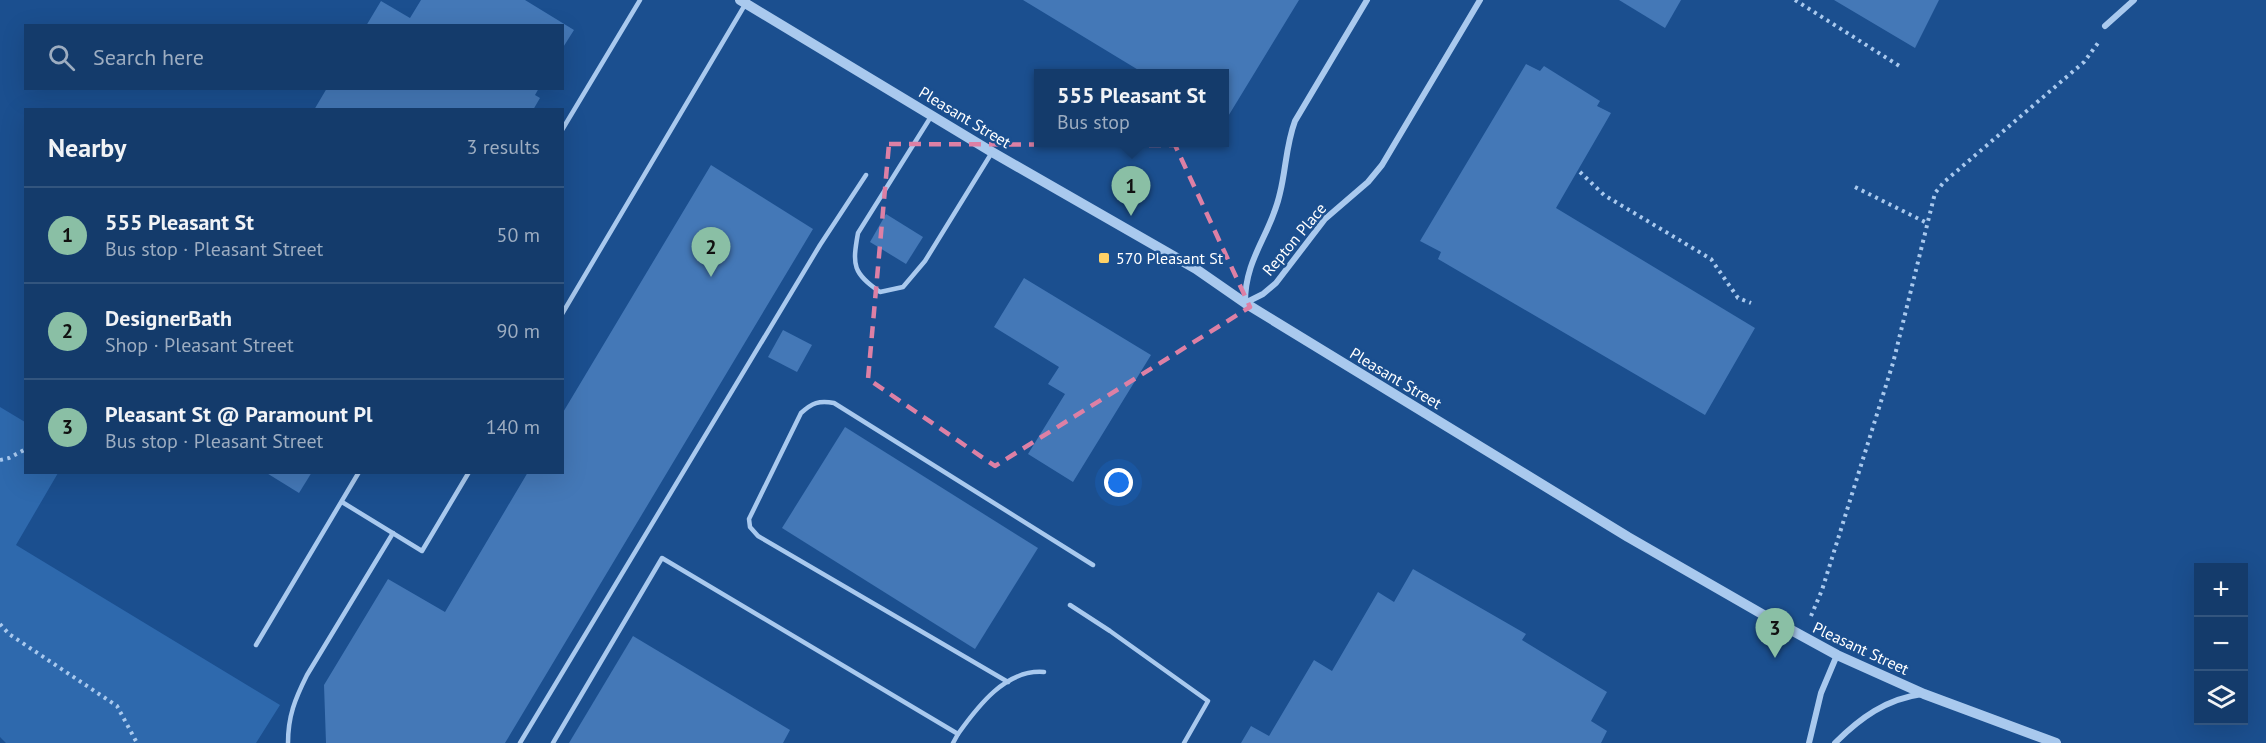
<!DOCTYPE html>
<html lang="en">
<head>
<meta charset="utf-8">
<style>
  body { margin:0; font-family:"PT Sans",sans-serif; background:#214673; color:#f1f3f6 }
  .controls { position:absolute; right:18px; bottom:18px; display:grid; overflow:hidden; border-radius:0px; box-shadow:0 6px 24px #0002 }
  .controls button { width:54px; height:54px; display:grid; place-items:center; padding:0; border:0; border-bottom:2px solid #33557e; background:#143b6b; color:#f1f3f6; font:30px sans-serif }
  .you { position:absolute; left:1119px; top:483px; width:21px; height:21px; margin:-15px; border:4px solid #fff; border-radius:50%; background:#1a73e8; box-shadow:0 0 0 9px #1a73e833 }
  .badge { display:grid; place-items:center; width:39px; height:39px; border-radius:50%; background:#8abfa5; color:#111; font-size:20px; font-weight:700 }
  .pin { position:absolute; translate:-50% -50px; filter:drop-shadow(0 2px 3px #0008) }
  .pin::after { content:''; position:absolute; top:32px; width:21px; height:18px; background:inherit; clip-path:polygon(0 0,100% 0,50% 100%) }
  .popup { position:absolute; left:1034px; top:69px; width:195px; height:78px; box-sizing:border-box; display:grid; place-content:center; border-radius:0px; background:#143b6b; filter:drop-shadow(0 2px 4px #0005); font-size:20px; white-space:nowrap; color:#9dadc1 }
  .popup b { font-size:22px; color:#f1f3f6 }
  .popup::after { content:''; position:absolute; left:50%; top:100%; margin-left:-12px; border:12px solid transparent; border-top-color:#143b6b }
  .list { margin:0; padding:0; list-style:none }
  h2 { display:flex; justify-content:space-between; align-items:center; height:78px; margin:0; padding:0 24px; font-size:26px }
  h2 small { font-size:20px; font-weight:400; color:#9dadc1 }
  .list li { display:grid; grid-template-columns:39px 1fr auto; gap:18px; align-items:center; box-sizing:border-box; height:96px; padding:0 24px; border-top:2px solid #33557e }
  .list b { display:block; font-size:22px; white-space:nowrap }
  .list p { margin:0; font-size:20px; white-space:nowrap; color:#9dadc1 }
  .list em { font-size:20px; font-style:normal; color:#9dadc1 }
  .icon { flex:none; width:33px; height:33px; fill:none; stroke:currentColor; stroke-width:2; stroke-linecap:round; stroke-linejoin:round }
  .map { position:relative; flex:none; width:2266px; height:743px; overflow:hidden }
  .search { position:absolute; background:#143b6b; box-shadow:0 6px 24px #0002; left:24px; top:24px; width:540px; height:66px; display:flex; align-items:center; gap:15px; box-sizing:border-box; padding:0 21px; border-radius:0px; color:#9dadc1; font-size:22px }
  .panel { position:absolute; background:#143b6b; box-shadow:0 6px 24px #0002; left:24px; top:108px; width:540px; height:366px; border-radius:0px }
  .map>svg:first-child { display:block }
  .green { fill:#2e69ad }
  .building { fill:#4478b7 }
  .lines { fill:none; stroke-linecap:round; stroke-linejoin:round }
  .path { stroke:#a9c9ee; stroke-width:4; stroke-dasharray:3 4.5; stroke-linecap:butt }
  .service { stroke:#a9c9ee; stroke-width:4.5 }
  .minor { stroke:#a9c9ee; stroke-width:6 }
  .tertiary { stroke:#a9c9ee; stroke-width:10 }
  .marked { fill:none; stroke:#dd80a5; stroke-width:4.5; stroke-dasharray:12 8; stroke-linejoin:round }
  .poi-dot { fill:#ffd166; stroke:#1b4f8f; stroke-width:2 }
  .labels { text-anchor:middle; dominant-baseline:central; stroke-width:5; stroke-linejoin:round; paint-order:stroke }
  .street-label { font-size:16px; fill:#fff; stroke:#1b4f8f }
  .poi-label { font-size:16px; fill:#fff; stroke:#1b4f8f; text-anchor:start }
</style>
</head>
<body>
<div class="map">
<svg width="2266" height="743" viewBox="0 0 2266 743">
  <rect width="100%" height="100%" fill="#1b4f8f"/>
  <path class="green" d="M0,407L25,422L26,472L58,473L16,545L280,705L256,743H6L0,737Z"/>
  <g class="building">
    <path d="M421,0H525L574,30L562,49V26H366L381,1L410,18Z"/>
    <path d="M1023,0H1299L1224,123V74H1145Z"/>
    <path d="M1619,0H1681L1665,28Z"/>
    <path d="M1834,0H1939L1915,48Z"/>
    <path d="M1526,64L1540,71L1544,66L1600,101L1597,106L1611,113L1556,208L1755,328L1705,415L1438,259L1441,252L1420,241Z"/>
    <path d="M327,88H539L535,95L540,98L533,110H314Z"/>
    <path d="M711,165L813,229L505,743H326L324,685L388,579L445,612L528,472H562V414Z"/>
    <path d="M886,214L923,237L906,264L870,242Z"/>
    <path d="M1024,278L1151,355L1073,482L1028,454L1065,394L1048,384L1059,367L994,327Z"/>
    <path d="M783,330L812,345L797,372L768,357Z"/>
    <path d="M845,427L1038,548L975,649L782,528Z"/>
    <path d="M265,472H312L299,493Z"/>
    <path d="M1413,569L1526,634L1522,640L1607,692L1591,721L1607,731L1601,743H1241L1251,726L1269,736L1314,660L1332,671L1378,592L1394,602Z"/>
    <path d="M633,636L790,730L783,743H569Z"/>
  </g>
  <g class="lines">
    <g class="path">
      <path d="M1795,0L1901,67"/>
      <path d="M1580,172L1604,195L1711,259L1738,298L1751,303"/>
      <path d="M1855,187L1927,223"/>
      <path d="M0,460L9,458L26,449"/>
      <path d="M1811,616L1822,590L1893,363L1935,193L1944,182L2084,62L2098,43"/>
      <path d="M0,624L9,634L117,706L137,743"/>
    </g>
    <g class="service">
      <path d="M932,115L858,233C852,266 853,273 880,292L903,287L925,261L991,154"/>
      <path d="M562,130L640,0"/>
      <path d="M562,314L746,3"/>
      <path d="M342,502L422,551L469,472"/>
      <path d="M1070,605L1110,631L1208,701L1184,743"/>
      <path d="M256,645L359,472"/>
      <path d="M1008,682L758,536L750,527L749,519L801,413C812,403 819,400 834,403L1093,565"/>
      <path d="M288,743C288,716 295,699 307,675L393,533"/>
      <path d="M520,743L820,245L866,175"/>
      <path d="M553,743L662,558L958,734C978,706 1006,669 1044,672"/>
      <path d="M953,743L958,734"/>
    </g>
    <g class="minor">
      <path d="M1367,0L1295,121C1286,145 1286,169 1280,193C1271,235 1245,257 1245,303L1263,294L1276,283L1325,219L1368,182L1382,165L1480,0"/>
      <path d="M2105,26L2134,0"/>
      <path d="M1809,743L1821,693L1837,655"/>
      <path d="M1835,743C1860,718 1886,699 1922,694"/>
    </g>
    <path class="tertiary" d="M740,0L992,152L1196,269L1245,303L1628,537L1762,614L1837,655L1924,694L2056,743"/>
  </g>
  <path class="marked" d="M889,144L1175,145L1250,307L995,466L868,379Z"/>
  <rect class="poi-dot" x="1098" y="252" width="12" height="12" rx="3"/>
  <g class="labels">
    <g class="street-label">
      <text transform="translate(965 117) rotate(31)">Pleasant Street</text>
      <text transform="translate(1294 239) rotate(-50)">Repton Place</text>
      <text transform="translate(1396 378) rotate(31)">Pleasant Street</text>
      <text transform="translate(1861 648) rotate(25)">Pleasant Street</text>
    </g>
    <g class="poi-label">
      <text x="1116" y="258">570 Pleasant St</text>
    </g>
  </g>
</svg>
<div class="controls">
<button>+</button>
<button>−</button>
<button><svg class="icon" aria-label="layers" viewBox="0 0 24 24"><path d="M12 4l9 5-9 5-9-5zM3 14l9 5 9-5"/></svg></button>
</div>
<div class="you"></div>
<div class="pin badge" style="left:1131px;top:216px">1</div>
<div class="popup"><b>555 Pleasant St</b>Bus stop</div>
<div class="pin badge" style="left:711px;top:277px">2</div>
<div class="pin badge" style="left:1775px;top:658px">3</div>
<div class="search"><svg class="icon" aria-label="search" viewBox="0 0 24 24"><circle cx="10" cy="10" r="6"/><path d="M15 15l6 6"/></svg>Search here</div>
<section class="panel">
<h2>Nearby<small>3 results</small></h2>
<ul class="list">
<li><span class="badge">1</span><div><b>555 Pleasant St</b><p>Bus stop · Pleasant Street</p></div><em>50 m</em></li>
<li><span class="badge">2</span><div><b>DesignerBath</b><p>Shop · Pleasant Street</p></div><em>90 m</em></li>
<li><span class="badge">3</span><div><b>Pleasant St @ Paramount Pl</b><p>Bus stop · Pleasant Street</p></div><em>140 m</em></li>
</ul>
</section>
</div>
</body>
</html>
